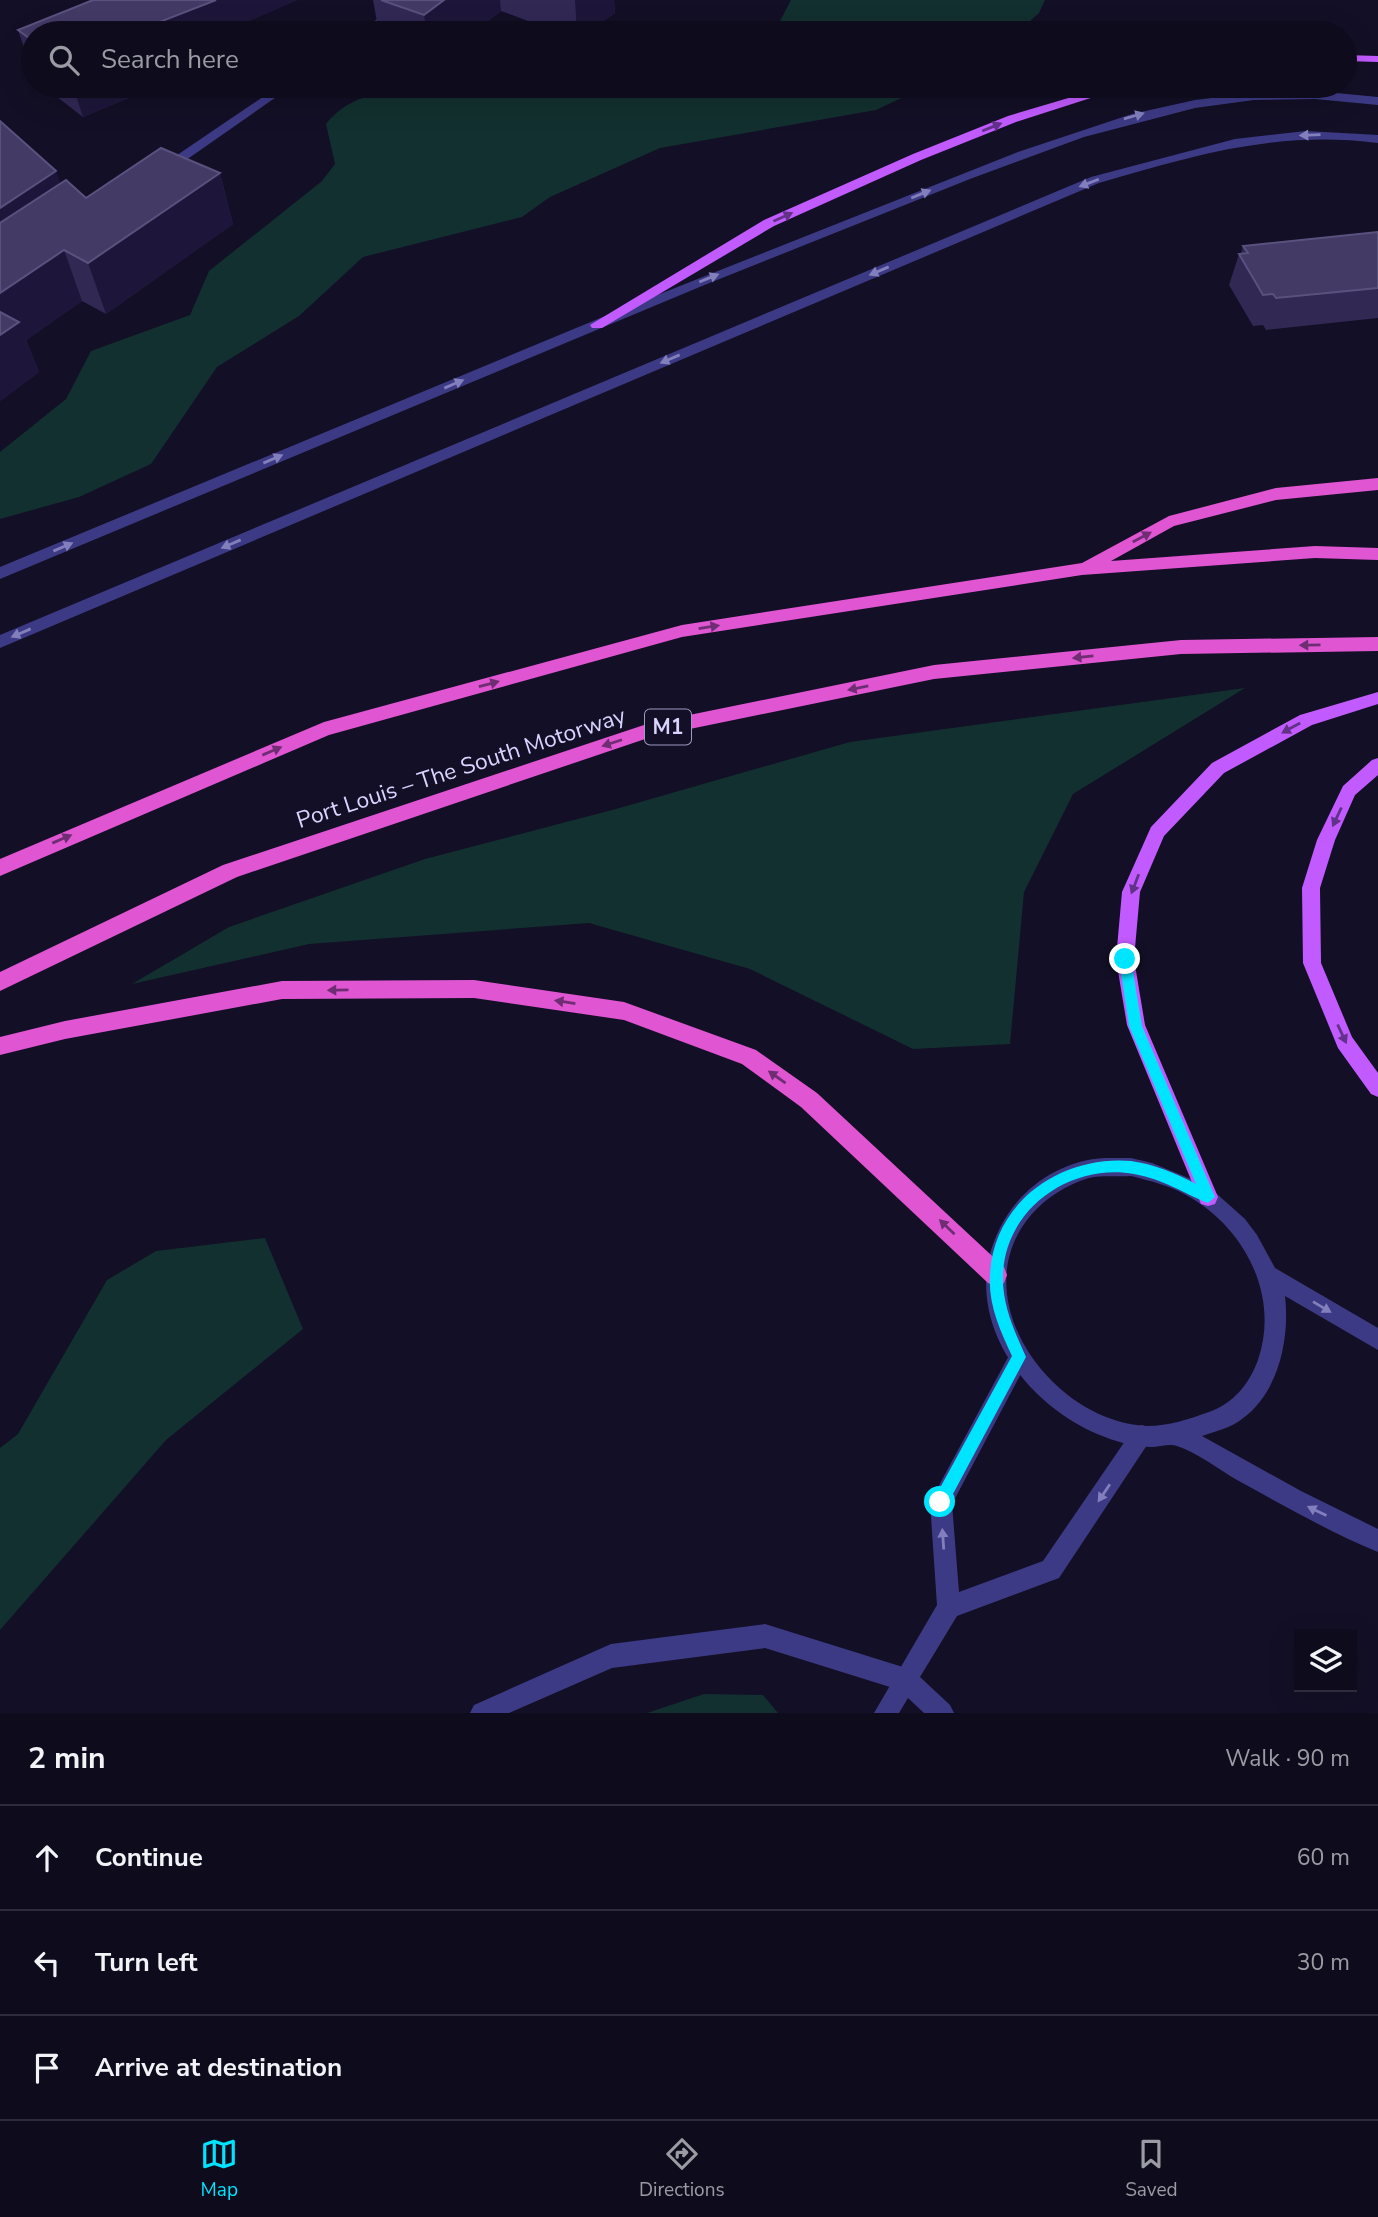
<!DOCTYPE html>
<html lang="en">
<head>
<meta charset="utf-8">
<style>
  body { margin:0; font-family:"Nunito Sans",sans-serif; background:#1c1929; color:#f1f3f6 }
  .controls { position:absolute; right:21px; bottom:21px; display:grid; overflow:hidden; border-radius:0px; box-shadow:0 7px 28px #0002 }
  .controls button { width:63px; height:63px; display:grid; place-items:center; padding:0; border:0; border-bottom:2px solid #2e2b3b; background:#0e0b1c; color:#f1f3f6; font:35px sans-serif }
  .stop { position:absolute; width:21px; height:21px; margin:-16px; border:5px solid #00e5ff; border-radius:50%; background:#fff }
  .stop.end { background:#00e5ff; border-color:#fff; box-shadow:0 2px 7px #0008 }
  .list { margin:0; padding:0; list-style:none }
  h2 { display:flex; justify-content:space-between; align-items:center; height:91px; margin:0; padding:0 28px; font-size:30px }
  h2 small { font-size:23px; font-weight:400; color:#9b9ba3 }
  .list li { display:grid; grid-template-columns:46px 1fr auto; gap:21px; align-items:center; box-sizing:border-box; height:105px; padding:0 28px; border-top:2px solid #2e2b3b }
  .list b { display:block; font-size:26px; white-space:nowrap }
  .list em { font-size:23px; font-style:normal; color:#9b9ba3 }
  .icon { flex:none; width:38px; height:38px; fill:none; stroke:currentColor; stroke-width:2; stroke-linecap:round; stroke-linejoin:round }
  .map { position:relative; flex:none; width:1378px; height:1713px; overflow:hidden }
  .search { position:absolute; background:#0e0b1c; box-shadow:0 7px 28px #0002; left:21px; right:21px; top:21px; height:77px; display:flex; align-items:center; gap:18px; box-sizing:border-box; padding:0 24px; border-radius:38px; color:#9b9ba3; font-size:26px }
  .sheet { height:406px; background:#0e0b1c }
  nav { display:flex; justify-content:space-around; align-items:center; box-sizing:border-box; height:98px; border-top:2px solid #2e2b3b; background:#0e0b1c; font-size:19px; color:#9b9ba3 }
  nav a { display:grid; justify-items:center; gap:4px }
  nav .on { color:#00e5ff }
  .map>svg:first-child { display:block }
  .green { fill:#12302f }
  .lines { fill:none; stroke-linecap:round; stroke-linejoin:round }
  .service { fill:#3d3a85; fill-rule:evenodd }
  .minor { fill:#3d3a85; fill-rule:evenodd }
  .tertiary { fill:#3d3a85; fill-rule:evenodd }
  .primary { fill:#c25bff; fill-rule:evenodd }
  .trunk { fill:#e055d1; fill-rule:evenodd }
  .wall { fill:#312854 }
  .shaded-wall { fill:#1d163a }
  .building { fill:#433a66; stroke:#5a527e; stroke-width:2 }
  .oneway { fill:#837fbc }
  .oneway2 { fill:#623188 }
  .oneway3 { fill:#6f2e73 }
  .route { fill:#00e5ff }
  .labels { text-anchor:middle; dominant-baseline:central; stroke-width:6; stroke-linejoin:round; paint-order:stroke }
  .shield { fill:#130f26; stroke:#9e99be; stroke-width:2 }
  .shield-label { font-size:21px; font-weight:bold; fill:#d9d4ff }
  .street-label { font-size:23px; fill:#d9d4ff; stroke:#130f26 }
</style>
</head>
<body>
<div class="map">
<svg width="1378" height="1713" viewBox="0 0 1378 1713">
  <rect width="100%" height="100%" fill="#130f26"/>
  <g class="green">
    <path d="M791,0H1045L1039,13L1017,33H752L777,27Z"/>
    <path d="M424,86H927L876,110L660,148L550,197L522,217L363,257L299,316L217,367L151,464L79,497L0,519V452L66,399L91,351L190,315L209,271L322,181L335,164L326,124C352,91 386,94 424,86Z"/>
    <path d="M1245,688L1073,794L1024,892L1010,1044L913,1049L750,969L589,923L309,944L132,984L229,927L425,859L616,809L850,742Z"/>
    <path d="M265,1238L303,1329L166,1440L0,1630V1448L18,1434L107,1280L156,1251Z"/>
    <path d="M704,1694L763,1695L778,1713H647Z"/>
  </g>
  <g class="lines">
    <path class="service" d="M1019,1346L1026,1350L1030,1357L1026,1364L952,1504L959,1592L1043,1561L1134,1428L1142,1425L1150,1428L1153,1436L1059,1578L957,1616L920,1677L950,1705L954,1713H924L908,1698L899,1713H874L937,1605L930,1502L1012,1350Z"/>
    <g class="minor">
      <path d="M405,0H418L370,33H357Z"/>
      <path d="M279,86H292L166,174H158V168Z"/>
      <path d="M765,1624L906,1668L914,1672L918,1680L914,1688L906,1692L765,1648L612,1668L509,1713H470L474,1705L611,1644Z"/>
    </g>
    <g class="tertiary">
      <path d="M1315,91L1378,97V105L1315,99L1254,100L1195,108L1084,137L970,179L702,286L0,579V567L622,309L1018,152L1132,114L1195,100L1254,93Z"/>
      <path d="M1306,131L1378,135V143C1278,130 1194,155 1099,183L0,648V635L1091,177L1235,139Z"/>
      <path d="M1105,1158H1131L1152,1163L1208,1186L1245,1219L1257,1235L1275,1268L1378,1328V1350L1285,1296C1290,1337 1279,1393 1242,1419C1231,1428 1216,1431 1202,1436L1301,1491L1378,1529V1552C1329,1532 1283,1505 1237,1480C1218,1469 1198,1453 1177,1446C1170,1443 1159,1447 1151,1447C1136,1447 1120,1443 1105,1437C1024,1407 956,1314 1000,1228C1019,1189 1060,1160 1105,1158ZM1131,1176C1150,1181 1169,1185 1186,1195C1245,1227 1280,1296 1258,1360C1249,1384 1234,1403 1209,1412C1189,1419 1169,1426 1147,1426C1052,1422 961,1297 1031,1215C1047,1197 1066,1185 1089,1178C1102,1175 1117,1177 1131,1176Z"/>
    </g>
    <g class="primary">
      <path d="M1345,55L1378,56V62L1345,61Z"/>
      <path d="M1109,86H1128L1016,122L921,160L774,226L602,328H592L590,325L764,220L913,154L1008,116Z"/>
      <path d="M1378,692V704L1312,725L1224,773L1164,836L1140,892L1134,959L1145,1025L1218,1197L1215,1204L1208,1206L1201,1204L1127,1025L1116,959L1122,892L1151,827L1212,763L1300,715Z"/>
      <path d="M1378,758V775L1355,795L1335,840L1320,888L1321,963L1352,1037L1378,1073V1097L1371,1094L1338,1048L1303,963L1302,888L1317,840L1343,786L1372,760Z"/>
    </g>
    <g class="trunk">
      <path d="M1378,478V490L1276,500L1174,526L1111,561L1315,546L1378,548V560L1315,558L1082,575L682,637L329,735L0,876V859L324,722L682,625L1082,563L1169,516L1276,488Z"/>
      <path d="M1378,637V651L1181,654L934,679L651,737L237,877L0,991V972L223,865L650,723L934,665L1181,640Z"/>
      <path d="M474,980L624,1002L756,1050L817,1093L1004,1267L1007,1275L1004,1283L996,1286L988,1283L801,1107L742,1064L624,1020L474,998L282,999L65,1039L0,1055V1037L65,1021L282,981Z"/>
    </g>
  </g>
  <g class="wall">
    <path d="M298,0L33,33V74L18,30Z"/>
    <path d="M373,0H614L615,13L586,33H560L501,11L472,33H379Z"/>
    <path d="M43,86H158L83,117Z"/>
    <path d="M220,173L233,224L106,314L82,301L26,340L39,372L0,401L61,184L86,198Z"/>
    <path d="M1378,232V318L1266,330L1263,325L1253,326L1229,285L1239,254L1241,253L1243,246Z"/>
  </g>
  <g class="shaded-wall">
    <path d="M216,0H298L236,27L238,33H145L144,28Z"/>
    <path d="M444,0H500L501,11L472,33H427L424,15Z"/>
    <path d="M575,0H614L615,13L586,33H577Z"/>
    <path d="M73,86H158L83,117Z"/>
    <path d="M56,171L73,222L0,272V208Z"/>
    <path d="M220,173L233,224L106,314L88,263Z"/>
    <path d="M64,250L82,301L26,340L39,372L0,401V293Z"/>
  </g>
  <g class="building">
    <path d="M93,0H216L144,28L151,33H33V41L18,30Z"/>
    <path d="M381,0H444L424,15Z"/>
    <path d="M0,121L56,171L0,208Z"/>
    <path d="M161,148L220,173L88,263L64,250L0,293V223L66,180L86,198Z"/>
    <path d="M1378,232V288L1276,298L1273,294L1263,295L1239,254L1248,253L1243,246Z"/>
    <path d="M0,312L19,322L0,335Z"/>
  </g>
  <defs><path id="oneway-solid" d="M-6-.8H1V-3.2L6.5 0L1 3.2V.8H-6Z" transform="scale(1.75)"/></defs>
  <g class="oneway">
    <use href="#oneway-solid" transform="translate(1134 116) rotate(-16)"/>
    <use href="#oneway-solid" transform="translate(1310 135) rotate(178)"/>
    <use href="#oneway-solid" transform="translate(1089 183) rotate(159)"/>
    <use href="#oneway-solid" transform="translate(921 194) rotate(-22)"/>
    <use href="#oneway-solid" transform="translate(879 271) rotate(157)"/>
    <use href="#oneway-solid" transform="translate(709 278) rotate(-22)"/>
    <use href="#oneway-solid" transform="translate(670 359) rotate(157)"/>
    <use href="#oneway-solid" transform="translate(454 384) rotate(-23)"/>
    <use href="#oneway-solid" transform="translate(273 459) rotate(-23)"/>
    <use href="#oneway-solid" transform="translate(231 544) rotate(157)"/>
    <use href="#oneway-solid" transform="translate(63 547) rotate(-23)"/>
    <use href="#oneway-solid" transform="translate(21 633) rotate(157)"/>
    <use href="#oneway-solid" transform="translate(1322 1307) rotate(31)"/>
    <use href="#oneway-solid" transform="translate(1104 1493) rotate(124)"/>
    <use href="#oneway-solid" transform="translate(1317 1511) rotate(-154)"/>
    <use href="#oneway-solid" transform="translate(943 1539) rotate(-94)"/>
  </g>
  <g class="oneway2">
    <use href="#oneway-solid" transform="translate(992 127) rotate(-22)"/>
    <use href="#oneway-solid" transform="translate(783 217) rotate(-24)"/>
    <use href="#oneway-solid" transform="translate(1291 728) rotate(151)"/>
    <use href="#oneway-solid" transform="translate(1337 817) rotate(115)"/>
    <use href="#oneway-solid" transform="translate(1135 884) rotate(111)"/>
    <use href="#oneway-solid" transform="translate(1342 1034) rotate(65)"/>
  </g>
  <g class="oneway3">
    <use href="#oneway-solid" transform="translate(1142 537) rotate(-28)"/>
    <use href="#oneway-solid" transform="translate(709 627) rotate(-9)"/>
    <use href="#oneway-solid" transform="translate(1310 645) rotate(179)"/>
    <use href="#oneway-solid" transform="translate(1083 657) rotate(174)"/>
    <use href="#oneway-solid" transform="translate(489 684) rotate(-15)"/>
    <use href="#oneway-solid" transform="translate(858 688) rotate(168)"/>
    <use href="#oneway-solid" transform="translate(612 743) rotate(162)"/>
    <use href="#oneway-solid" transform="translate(272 751) rotate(-23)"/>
    <use href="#oneway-solid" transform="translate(62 839) rotate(-23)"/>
    <use href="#oneway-solid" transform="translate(338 990) rotate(179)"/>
    <use href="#oneway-solid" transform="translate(565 1002) rotate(-171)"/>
    <use href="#oneway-solid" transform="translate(777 1077) rotate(-145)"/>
    <use href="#oneway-solid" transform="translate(947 1227) rotate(-136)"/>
  </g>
  <path class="route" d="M1125,954L1131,959L1142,1026L1215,1197L1208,1203C1180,1192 1166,1180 1134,1174C1070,1163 1005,1209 1003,1275C1002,1305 1014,1330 1026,1357L946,1507L940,1510L935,1507L933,1502L935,1497L1012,1356C1000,1330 988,1304 990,1275C993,1202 1061,1155 1131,1161C1153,1164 1176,1173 1196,1184L1129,1026L1119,959Z"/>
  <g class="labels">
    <rect class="shield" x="645" y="709.5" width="46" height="35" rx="5"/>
    <g class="shield-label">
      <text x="668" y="727">M1</text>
    </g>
    <g class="street-label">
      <text transform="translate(461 768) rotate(-18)">Port Louis – The South Motorway</text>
    </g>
  </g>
</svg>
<div class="controls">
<button><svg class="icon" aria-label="layers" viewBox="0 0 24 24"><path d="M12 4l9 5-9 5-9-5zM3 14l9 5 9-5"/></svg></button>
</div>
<div class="stop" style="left:940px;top:1502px"></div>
<div class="stop end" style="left:1125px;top:959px"></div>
<div class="search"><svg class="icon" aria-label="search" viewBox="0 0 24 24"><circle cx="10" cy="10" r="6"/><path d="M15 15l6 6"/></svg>Search here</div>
</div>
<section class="sheet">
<h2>2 min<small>Walk · 90 m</small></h2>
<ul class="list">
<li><svg class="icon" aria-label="ahead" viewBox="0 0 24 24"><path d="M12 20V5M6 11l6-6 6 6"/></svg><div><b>Continue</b></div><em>60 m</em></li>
<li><svg class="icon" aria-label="left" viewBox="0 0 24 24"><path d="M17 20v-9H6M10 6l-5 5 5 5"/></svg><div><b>Turn left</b></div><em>30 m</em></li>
<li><svg class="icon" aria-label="arrive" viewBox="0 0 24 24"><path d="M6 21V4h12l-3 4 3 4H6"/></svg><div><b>Arrive at destination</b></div></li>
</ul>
</section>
<nav>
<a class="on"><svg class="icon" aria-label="map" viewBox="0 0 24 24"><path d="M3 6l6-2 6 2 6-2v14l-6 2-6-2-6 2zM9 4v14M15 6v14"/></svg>Map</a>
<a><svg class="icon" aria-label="directions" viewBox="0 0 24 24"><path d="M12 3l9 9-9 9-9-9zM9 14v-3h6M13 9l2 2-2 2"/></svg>Directions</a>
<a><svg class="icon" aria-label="saved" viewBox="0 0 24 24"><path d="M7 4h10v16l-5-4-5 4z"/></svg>Saved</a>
</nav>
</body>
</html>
